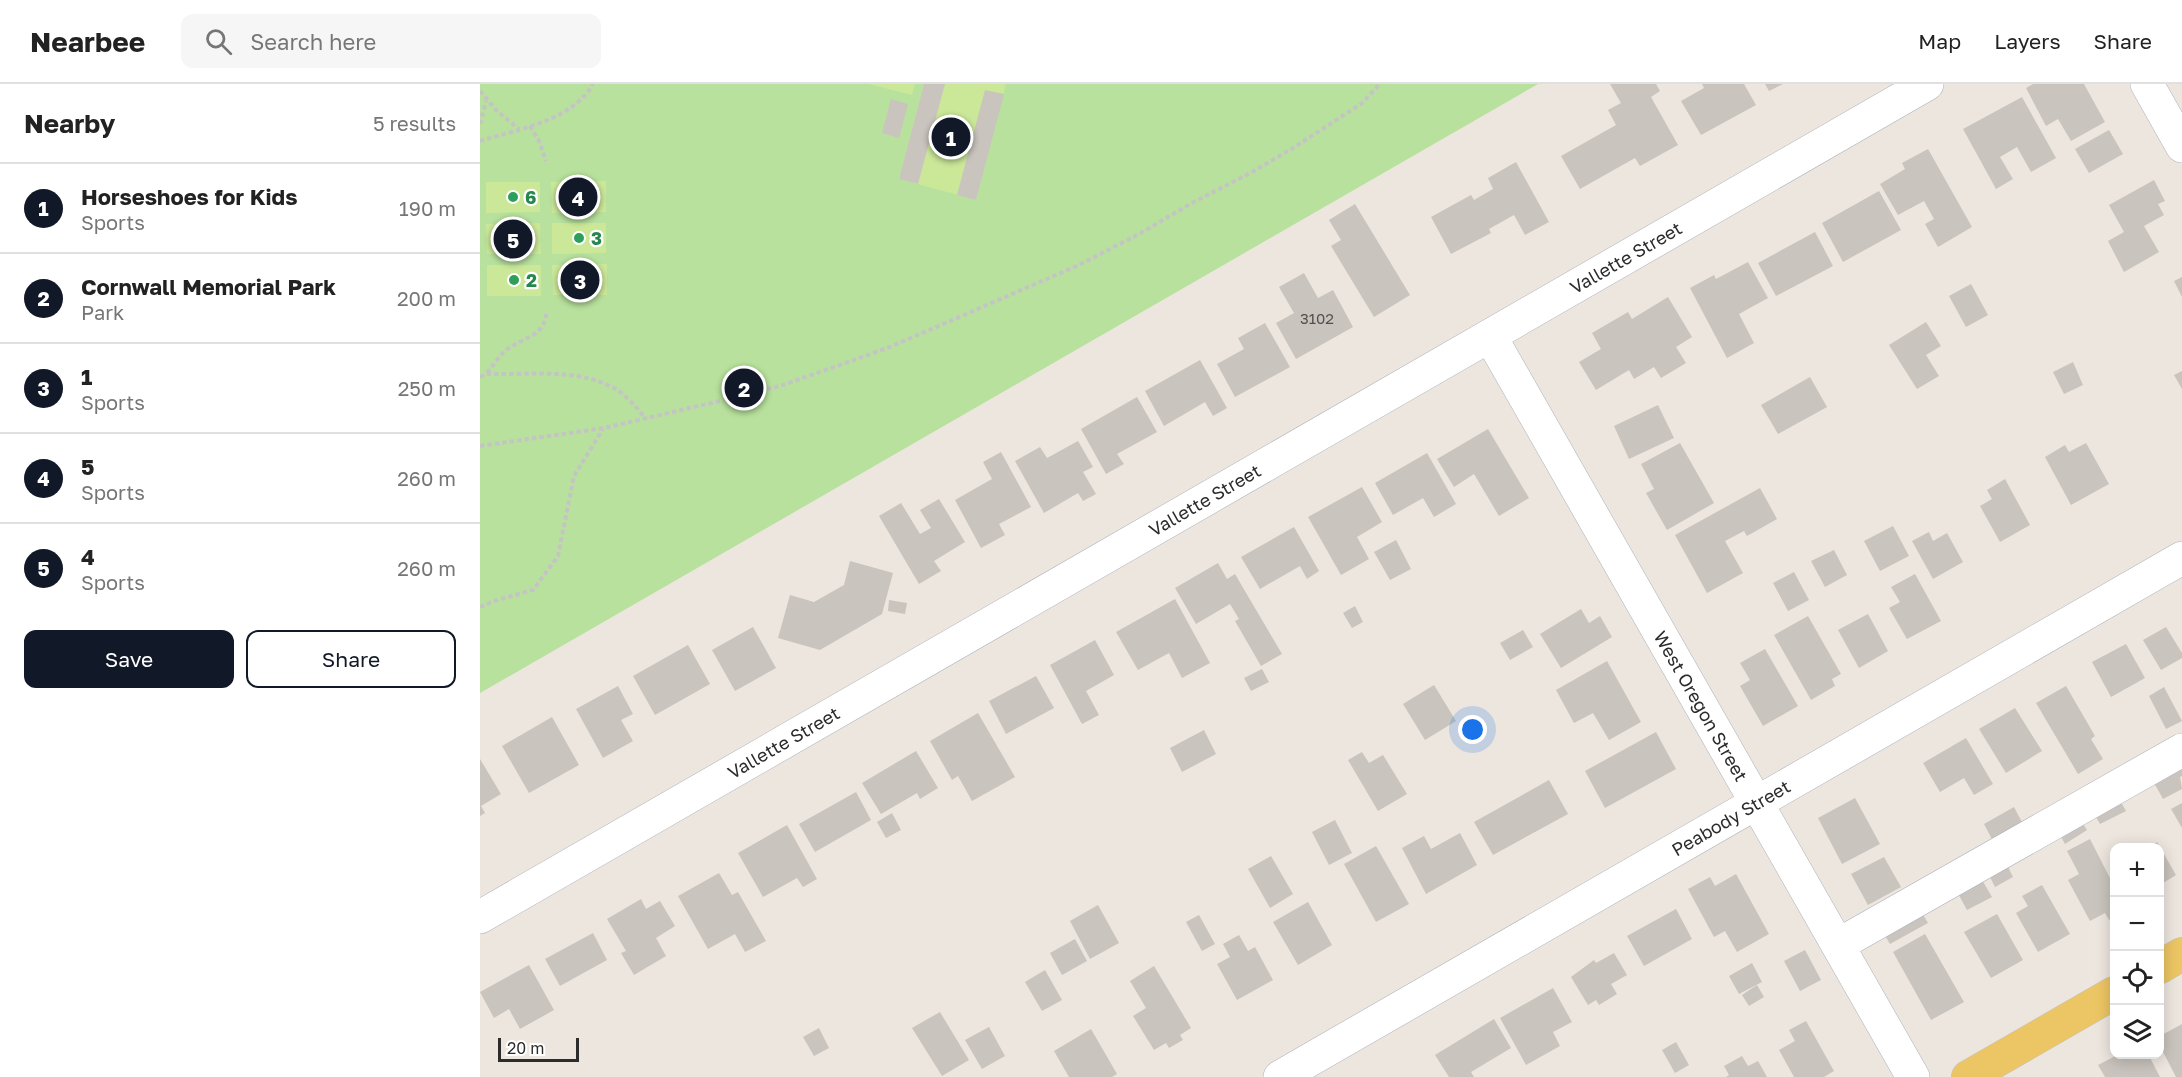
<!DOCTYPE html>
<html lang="en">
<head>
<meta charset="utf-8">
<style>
  body { margin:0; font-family:"Golos Text",sans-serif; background:#f6f6f6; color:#222 }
  .controls { position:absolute; right:18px; bottom:18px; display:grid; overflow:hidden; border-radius:12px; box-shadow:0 3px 15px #0003 }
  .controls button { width:54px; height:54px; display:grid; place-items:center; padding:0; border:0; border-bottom:2px solid #e0e0e0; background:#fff; color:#222; font:30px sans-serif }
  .scale { position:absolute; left:18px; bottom:15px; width:81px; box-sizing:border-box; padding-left:6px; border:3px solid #2c2c2c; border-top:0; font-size:16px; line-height:21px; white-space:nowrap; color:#2c2c2c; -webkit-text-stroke:4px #fff; paint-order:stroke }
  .you { position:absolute; left:993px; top:646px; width:21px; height:21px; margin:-15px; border:4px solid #fff; border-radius:50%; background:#1a73e8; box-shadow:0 0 0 9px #1a73e833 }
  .badge { display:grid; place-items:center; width:39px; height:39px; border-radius:50%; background:#111827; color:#fff; font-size:20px; font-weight:700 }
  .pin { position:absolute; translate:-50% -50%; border:3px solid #fff; box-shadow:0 2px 6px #0006 }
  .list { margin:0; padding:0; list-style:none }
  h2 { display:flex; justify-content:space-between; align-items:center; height:78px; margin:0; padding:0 24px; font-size:26px }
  h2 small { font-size:20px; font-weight:400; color:#767676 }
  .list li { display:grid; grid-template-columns:39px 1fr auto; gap:18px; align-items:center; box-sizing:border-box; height:90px; padding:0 24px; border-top:2px solid #e0e0e0 }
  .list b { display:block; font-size:22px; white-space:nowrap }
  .list p { margin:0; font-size:20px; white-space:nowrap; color:#767676 }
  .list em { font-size:20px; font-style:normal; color:#767676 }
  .actions { display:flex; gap:12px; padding:18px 24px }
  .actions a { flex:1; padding:14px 0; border:2px solid #111827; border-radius:12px; text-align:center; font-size:21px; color:#111827 }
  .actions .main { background:#111827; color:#fff }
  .icon { flex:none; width:33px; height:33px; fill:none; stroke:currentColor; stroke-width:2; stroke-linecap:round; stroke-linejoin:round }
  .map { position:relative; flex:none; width:1702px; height:993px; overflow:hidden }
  header { display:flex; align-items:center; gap:36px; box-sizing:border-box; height:84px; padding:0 30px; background:#fff; border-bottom:2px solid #e0e0e0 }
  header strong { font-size:28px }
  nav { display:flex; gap:33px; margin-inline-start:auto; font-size:21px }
  .search { width:420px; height:54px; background:#f6f6f6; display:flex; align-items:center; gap:15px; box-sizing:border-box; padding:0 21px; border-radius:12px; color:#767676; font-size:22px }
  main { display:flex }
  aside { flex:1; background:#fff }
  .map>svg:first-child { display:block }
  .green { fill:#b8e19d }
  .pitch { fill:#cbe899 }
  .building { fill:#c9c4bd }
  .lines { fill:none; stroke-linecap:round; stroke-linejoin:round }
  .minor-casing { stroke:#afb2bc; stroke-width:34 }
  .major-casing { stroke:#c4c4c4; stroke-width:34 }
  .path { stroke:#c4c4c4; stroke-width:4; stroke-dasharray:4.5 3; stroke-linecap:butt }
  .minor { stroke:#fff; stroke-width:33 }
  .major { stroke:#ecc564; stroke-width:33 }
  .leisure-dot { fill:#2e9e5b; stroke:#fff; stroke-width:2 }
  .labels { text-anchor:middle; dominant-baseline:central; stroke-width:4.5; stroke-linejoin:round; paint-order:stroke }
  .number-label { font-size:15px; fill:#535250 }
  .leisure-label { font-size:18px; font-weight:bold; fill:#27864d; stroke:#fff; text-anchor:start }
  .street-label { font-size:18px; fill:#2c2c2c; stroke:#fff }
</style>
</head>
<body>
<header>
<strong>Nearbee</strong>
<div class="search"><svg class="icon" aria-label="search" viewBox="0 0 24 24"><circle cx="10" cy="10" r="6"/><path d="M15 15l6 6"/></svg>Search here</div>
<nav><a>Map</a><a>Layers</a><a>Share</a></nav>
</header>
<main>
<aside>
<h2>Nearby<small>5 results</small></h2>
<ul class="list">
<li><span class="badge">1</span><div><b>Horseshoes for Kids</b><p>Sports</p></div><em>190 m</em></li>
<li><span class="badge">2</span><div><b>Cornwall Memorial Park</b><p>Park</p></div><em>200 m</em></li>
<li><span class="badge">3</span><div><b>1</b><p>Sports</p></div><em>250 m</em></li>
<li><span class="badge">4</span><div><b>5</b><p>Sports</p></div><em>260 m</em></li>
<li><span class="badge">5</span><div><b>4</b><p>Sports</p></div><em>260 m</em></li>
</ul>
<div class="actions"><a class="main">Save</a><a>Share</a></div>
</aside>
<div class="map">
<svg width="1702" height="993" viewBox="0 0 1702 993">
  <rect width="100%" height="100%" fill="#ede6df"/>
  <path class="green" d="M0,0H1058L0,609Z"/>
  <g class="pitch">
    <path d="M389,0H435L432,11Z"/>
    <path d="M444,0H526L496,116L419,95Z"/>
    <path d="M126,97V128L72,129L71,98Z"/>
    <path d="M6,98H60V128L6,129Z"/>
    <path d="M60,139L61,170H7L6,140Z"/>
    <path d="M72,139H126V169L72,170Z"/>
    <path d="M127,180V211H73L72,181Z"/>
    <rect x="7" y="181" width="54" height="31"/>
  </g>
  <g class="building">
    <path d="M444,0H465L438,100L419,95Z"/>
    <path d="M1130,0H1176L1180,7L1171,13L1198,61L1160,82L1155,74L1100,105L1081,72L1136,41L1128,26L1141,19Z"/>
    <path d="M1222,0H1264L1276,21L1221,51L1201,17L1224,4Z"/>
    <path d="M1285,0H1303L1289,7Z"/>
    <path d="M1553,0H1604L1625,38L1591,57L1578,35L1566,42L1546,4Z"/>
    <path d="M505,6L524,10L496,116L477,111Z"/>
    <path d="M1542,13L1576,74L1551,88L1537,63L1520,73L1533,95L1516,105L1483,45Z"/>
    <path d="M411,15L428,20L419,54L402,49Z"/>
    <path d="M1629,46L1643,70L1609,89L1595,65Z"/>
    <path d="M1448,65L1492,143L1458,163L1445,140L1454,135L1444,117L1418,131L1400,100L1425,85L1422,79Z"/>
    <path d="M1036,78L1069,138L1045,151L1034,131L1009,145L1011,149L971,170L951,133L991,111L994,116L1013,105L1008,94Z"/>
    <path d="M1674,96L1685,117L1678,120L1684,131L1664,142L1679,168L1644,188L1628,157L1644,148L1629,121Z"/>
    <path d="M1399,107L1421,146L1363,178L1342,139Z"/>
    <path d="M875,120L930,211L894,233L851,162L861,156L849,136Z"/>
    <path d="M1335,148L1353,182L1296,212L1278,179Z"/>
    <path d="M1268,178L1288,214L1259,230L1274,259L1247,274L1210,204L1234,191L1236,195Z"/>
    <path d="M824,189L838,214L853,206L873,243L816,275L796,239L814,229L799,203Z"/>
    <path d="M1702,193V213L1694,197Z"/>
    <path d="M1491,200L1508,231L1486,243L1469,212Z"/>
    <path d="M1188,213L1212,253L1196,263L1206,279L1181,294L1174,283L1154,295L1149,286L1116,306L1099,278L1121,265L1112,249L1148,228L1152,235Z"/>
    <path d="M1446,238L1461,262L1446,271L1459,292L1437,305L1409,261Z"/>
    <path d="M785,239L810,283L755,313L737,280L764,265L758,254Z"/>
    <path d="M720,276L747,324L733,332L725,318L684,342L665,307Z"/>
    <path d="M1593,278L1603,301L1584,310L1573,288Z"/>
    <path d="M1702,287V305L1694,291Z"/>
    <path d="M1330,293L1347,323L1298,350L1281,321Z"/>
    <path d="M657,313L677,348L637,370L644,380L626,390L601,345Z"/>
    <path d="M1178,321L1194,354L1149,375L1134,342Z"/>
    <path d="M1008,345L1049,414L1019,432L994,390L974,403L957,375Z"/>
    <path d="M598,357L613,383L603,388L616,410L603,417L598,409L564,429L535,377L560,363L567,374Z"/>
    <path d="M1200,359L1234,419L1187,446L1166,409L1174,405L1161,380Z"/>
    <path d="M1606,359L1629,400L1591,421L1565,373L1585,361L1589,368Z"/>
    <path d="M521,368L551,423L519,440L525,451L501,464L475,416L512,395L503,378Z"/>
    <path d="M947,369L976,420L954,433L943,414L913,431L895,399Z"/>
    <path d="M1525,395L1550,441L1520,458L1500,422L1512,415L1507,406Z"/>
    <path d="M882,403L902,438L877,453L889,475L861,491L828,433Z"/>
    <path d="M1280,404L1297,435L1267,452L1264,447L1245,457L1263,489L1227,509L1195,451Z"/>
    <path d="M459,415L485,458L454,477L461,487L439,500L399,432L421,419L440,450L451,444L440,426Z"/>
    <path d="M1413,442L1429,472L1400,487L1384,457Z"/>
    <path d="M814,443L839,487L827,495L820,482L780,505L761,473Z"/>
    <path d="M1449,448L1453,457L1467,449L1483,478L1453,495L1432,457Z"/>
    <path d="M916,456L931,485L910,496L894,468Z"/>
    <path d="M1354,466L1367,491L1345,503L1331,477Z"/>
    <path d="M370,477L413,489L402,530L340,566L298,554L310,511L334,518L364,501Z"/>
    <path d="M738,479L747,495L755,490L802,570L781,582L755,537L759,535L750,520L716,540L695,504Z"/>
    <path d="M1314,488L1329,516L1308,527L1293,499Z"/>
    <path d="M1435,490L1461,537L1427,555L1409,524L1420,518L1411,503Z"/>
    <path d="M695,515L730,579L702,594L689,569L658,586L636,548Z"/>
    <path d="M409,516L427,519L425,530L408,527Z"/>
    <path d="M875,522L883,538L872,544L863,529Z"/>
    <path d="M1101,525L1109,539L1120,532L1132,553L1081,584L1060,550Z"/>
    <path d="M1388,530L1408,567L1379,584L1358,546Z"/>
    <path d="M1328,532L1361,590L1352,595L1355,602L1331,616L1294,551Z"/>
    <path d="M273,543L296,584L255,607L232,566Z"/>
    <path d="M1686,543L1702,569V574L1681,586L1663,556Z"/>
    <path d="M1043,546L1053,563L1030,576L1020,559Z"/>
    <path d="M615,556L634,591L606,607L619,631L602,640L570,581Z"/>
    <path d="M1646,560L1665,594L1631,613L1612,578Z"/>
    <path d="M208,561L230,600L175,631L153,592Z"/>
    <path d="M1285,565L1318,622L1283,642L1260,602L1270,596L1260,579Z"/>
    <path d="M1127,577L1161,638L1129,656L1113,629L1094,639L1076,606Z"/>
    <path d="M782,585L789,598L771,607L764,594Z"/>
    <path d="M556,592L574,624L526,650L509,617Z"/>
    <path d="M954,601L976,637L945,656L923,620Z"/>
    <path d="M138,602L153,630L141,636L153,657L123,674L96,625Z"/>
    <path d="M1586,602L1615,652L1611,655L1623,675L1598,690L1556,619Z"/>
    <path d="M1684,603L1702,637L1686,645L1669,612Z"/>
    <path d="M1535,624L1562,667L1526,689L1499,645Z"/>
    <path d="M498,629L535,693L492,717L478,692L472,696L450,657Z"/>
    <path d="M72,633L99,681L49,709L22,662Z"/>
    <path d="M724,646L736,670L702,688L690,664Z"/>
    <path d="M1176,648L1196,685L1125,724L1105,687Z"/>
    <path d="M1486,654L1513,700L1494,711L1484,694L1460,708L1443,679Z"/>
    <path d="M436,667L458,704L440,715L437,709L401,730L382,699Z"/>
    <path d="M882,668L889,679L903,671L927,710L898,727L868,676Z"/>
    <path d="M1702,674V692L1700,693L1702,705L1683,715L1668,688Z"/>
    <path d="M0,675L21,710L1,722L5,729L0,732Z"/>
    <path d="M1069,696L1088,730L1013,771L994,738Z"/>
    <path d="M376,708L391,736L335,768L319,740Z"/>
    <path d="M1638,713L1646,727L1620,740L1612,726Z"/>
    <path d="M1375,714L1400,760L1362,780L1338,734Z"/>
    <path d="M1702,719V744L1691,725Z"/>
    <path d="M1534,723L1544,742L1514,759L1504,740Z"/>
    <path d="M412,729L421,746L406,754L397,738Z"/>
    <path d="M1599,734L1607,746L1585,760L1578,747Z"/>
    <path d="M855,736L872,769L849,781L832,748Z"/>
    <path d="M307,741L337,795L323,803L317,794L283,813L258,769Z"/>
    <path d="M980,749L997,781L946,810L922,764L944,752L951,765Z"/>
    <path d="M1610,755L1634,802V833L1629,836L1625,829L1610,837L1588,796L1599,790L1587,767Z"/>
    <path d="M1677,758L1696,791L1680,801V764H1666Z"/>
    <path d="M896,762L929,820L896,838L864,780Z"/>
    <path d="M791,772L813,810L790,824L768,785Z"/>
    <path d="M1404,773L1421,803L1388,821L1371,790Z"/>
    <path d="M1523,773L1533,793L1515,803L1505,783Z"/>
    <path d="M239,789L252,811L258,808L286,857L265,868L255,850L228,865L198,812Z"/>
    <path d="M1498,789L1512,813L1487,826L1474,802Z"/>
    <path d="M1256,790L1289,850L1257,868L1245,847L1234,853L1208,805L1230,793L1235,802Z"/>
    <path d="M1562,801L1590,850L1558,868L1536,829L1548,822L1542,812Z"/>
    <path d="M161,815L166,825L180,817L195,842L176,854L186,872L154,891L141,869L146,867L127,835Z"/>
    <path d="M828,818L852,861L818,881L793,838Z"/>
    <path d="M618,821L639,859L610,875L590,837Z"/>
    <path d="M1439,824L1448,839L1410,860L1401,845Z"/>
    <path d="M1196,825L1212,855L1164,882L1147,852Z"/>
    <path d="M1517,830L1543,876L1511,894L1484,848Z"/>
    <path d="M719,831L735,860L722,867L706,838Z"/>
    <path d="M113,849L127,876L80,902L65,875Z"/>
    <path d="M1445,850L1484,918L1451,936L1413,868Z"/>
    <path d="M759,851L768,867L775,863L793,896L757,916L737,880L750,873L743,860Z"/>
    <path d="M595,855L607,877L582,891L570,869Z"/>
    <path d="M1325,866L1341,896L1320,907L1304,877Z"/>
    <path d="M1134,869L1147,891L1131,900L1137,910L1119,921L1116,916L1108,921L1091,893L1114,876L1116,879Z"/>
    <path d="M1272,879L1282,898L1259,910L1249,892Z"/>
    <path d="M49,881L74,926L40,945L29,925L14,934L0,908Z"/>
    <path d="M674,882L711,944L700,951L703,956L689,964L686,959L674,966L653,932L666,924L650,897Z"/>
    <path d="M565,886L582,916L562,927L545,898Z"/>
    <path d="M1277,901L1284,913L1269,922L1262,911Z"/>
    <path d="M1073,904L1092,938L1073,948L1080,962L1046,981L1020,934Z"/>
    <path d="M460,928L489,976L462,992L432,944Z"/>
    <path d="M1014,935L1031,964L991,988L994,993H969L955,971Z"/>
    <path d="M1326,937L1354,987L1344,993H1314L1299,966L1315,957L1309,946Z"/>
    <path d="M1702,940V993H1696L1680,962V952Z"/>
    <path d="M509,943L525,972L502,985L485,956Z"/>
    <path d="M339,944L349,964L334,972L323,953Z"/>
    <path d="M611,945L637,990L632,993H589L574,967Z"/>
    <path d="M1196,958L1209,981L1195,989L1182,966Z"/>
    <path d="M1639,970H1668L1680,993H1625L1618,981Z"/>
    <path d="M1262,972L1268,982L1278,977L1287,993H1246L1249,991L1244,982Z"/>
  </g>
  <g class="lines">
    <defs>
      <g id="minor">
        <path d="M1667,0L1702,62"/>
        <path id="s1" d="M1010,252L1433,993"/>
        <path id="s2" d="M0,833L1447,0"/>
        <path d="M1358,861L1702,666"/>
        <path id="s3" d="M800,993L1702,474"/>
      </g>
      <g id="major">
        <path d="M1680,883L1702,870"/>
        <path d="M1488,993L1634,909"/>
      </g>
    </defs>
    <use href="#minor" class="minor-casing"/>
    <use href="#major" class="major-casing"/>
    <g class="path">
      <path d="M0,7L17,27L39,45"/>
      <path d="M0,40L6,17"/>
      <path d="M50,42L59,57L66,77"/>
      <path d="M0,57C38,45 92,37 113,0"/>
      <path d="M7,289C13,282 18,273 25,267C40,254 65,253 66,230"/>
      <path d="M0,293L6,290C47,291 95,284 132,303C146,310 156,323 166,335"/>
      <path d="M0,362L124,344L240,317L303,301L410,263L599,181L659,150L712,119L774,87L813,64L881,20L900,0"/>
      <path d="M0,523L14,517L53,506L78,472L94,392L123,345"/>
    </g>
    <use href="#minor" class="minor"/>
    <use href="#major" class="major"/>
  </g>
  <g class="leisure-dot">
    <circle cx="33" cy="113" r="6"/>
    <circle cx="99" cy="154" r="6"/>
    <circle cx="34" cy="196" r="6"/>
  </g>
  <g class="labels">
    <g class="number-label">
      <text x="837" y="234">3102</text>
    </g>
    <g class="leisure-label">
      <text x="45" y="113">6</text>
      <text x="111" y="154">3</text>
      <text x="46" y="196">2</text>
    </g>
    <g class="street-label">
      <text stroke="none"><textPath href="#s2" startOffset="1322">Vallette Street</textPath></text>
      <text stroke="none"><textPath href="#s2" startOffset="836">Vallette Street</textPath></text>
      <text stroke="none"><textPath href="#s1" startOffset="426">West Oregon Street</textPath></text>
      <text stroke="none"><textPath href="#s2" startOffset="350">Vallette Street</textPath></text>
      <text stroke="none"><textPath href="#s3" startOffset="520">Peabody Street</textPath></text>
    </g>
  </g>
</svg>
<div class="controls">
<button>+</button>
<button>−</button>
<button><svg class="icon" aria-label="locate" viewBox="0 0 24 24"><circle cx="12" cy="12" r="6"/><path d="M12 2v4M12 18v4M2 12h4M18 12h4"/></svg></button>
<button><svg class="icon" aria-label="layers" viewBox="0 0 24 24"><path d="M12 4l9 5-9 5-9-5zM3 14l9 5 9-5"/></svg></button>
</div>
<div class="scale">20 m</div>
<div class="you"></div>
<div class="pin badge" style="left:471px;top:53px">1</div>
<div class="pin badge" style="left:264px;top:304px">2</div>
<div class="pin badge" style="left:100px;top:196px">3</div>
<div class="pin badge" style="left:98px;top:113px">4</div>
<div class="pin badge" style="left:33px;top:155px">5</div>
</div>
</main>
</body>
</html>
